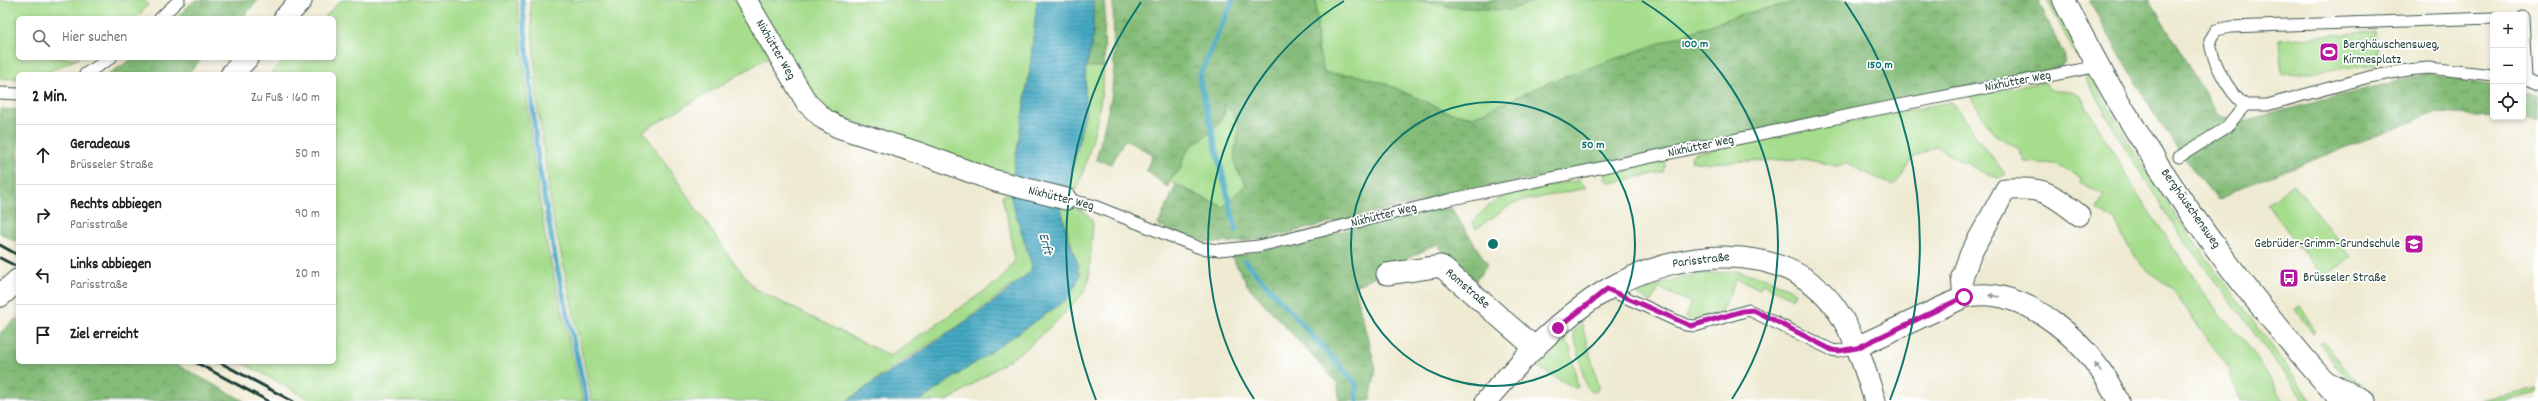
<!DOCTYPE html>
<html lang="de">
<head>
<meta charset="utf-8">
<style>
  body { margin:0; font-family:Dekko,sans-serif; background:#f2f2f2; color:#202124 }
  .controls { position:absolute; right:12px; top:12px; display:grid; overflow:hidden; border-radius:6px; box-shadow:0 2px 6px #0003 }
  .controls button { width:36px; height:36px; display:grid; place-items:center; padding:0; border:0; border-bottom:1px solid #e0e0e0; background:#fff; color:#202124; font:20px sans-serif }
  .stop { position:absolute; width:12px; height:12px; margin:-9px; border:3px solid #b5179e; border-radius:50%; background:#fff }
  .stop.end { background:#b5179e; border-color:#fff; box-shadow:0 1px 4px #0008 }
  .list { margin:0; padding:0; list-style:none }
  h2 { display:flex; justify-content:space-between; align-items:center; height:52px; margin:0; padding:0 16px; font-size:17px }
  h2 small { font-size:13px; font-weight:400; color:#757577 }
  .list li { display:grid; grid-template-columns:26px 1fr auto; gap:12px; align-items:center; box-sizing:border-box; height:60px; padding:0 16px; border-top:1px solid #e0e0e0 }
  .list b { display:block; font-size:15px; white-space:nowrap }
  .list p { margin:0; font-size:13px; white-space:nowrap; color:#757577 }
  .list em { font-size:13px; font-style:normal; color:#757577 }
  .icon { flex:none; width:22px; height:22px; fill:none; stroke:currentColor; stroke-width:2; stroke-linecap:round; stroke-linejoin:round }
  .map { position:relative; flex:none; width:2538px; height:401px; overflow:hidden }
  .search { position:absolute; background:#fff; box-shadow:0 2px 6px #0003; left:16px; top:16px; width:320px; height:44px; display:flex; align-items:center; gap:10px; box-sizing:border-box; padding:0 14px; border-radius:6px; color:#757577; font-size:15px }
  .panel { position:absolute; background:#fff; box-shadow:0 2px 6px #0003; left:16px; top:72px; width:320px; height:292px; border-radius:6px }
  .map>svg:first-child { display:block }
  .grass { fill:#a6dd8d; stroke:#628d60 }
  .forest { fill:url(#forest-crowns); stroke:#527c56 }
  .water { fill:url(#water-rules); stroke:#32737c }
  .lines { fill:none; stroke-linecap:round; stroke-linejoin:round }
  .stream { stroke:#44a9c3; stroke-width:5.5 }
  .service-casing { stroke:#3e574c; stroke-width:13 }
  .minor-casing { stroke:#3e574c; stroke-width:23 }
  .secondary-casing { stroke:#3e574c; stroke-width:24 }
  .service { stroke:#fff; stroke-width:11 }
  .minor { stroke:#fff; stroke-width:21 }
  .secondary { stroke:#fff; stroke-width:22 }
  .rail { stroke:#1f3d34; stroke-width:3 }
  .oneway { fill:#8f9e9a }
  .route { stroke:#b5179e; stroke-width:5 }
  .ring { fill:none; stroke:#0f766e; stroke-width:2 }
  .labels { text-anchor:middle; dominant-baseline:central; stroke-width:3.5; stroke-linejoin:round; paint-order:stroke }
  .poi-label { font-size:13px; fill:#1f3d34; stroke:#fff; text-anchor:start }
  .street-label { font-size:13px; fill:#1f3d34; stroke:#fff }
  .water-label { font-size:14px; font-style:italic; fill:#2c6366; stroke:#fff }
  .centre { fill:#0f766e; stroke:#fff; stroke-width:2 }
  .ring-label { font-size:12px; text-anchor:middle; font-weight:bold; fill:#0f766e; stroke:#fff; stroke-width:3.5; stroke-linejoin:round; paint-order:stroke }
</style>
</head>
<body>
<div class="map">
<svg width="2538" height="401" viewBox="0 0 2538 401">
  <defs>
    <pattern id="forest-crowns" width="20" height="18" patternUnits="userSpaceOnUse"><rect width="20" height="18" fill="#84bc78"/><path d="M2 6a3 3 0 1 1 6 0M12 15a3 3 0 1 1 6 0" fill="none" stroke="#6b9a63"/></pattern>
    <pattern id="water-rules" width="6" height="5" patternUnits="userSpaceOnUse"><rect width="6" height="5" fill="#44a9c3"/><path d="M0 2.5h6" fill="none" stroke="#388b9f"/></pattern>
  </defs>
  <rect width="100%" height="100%" fill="#fff"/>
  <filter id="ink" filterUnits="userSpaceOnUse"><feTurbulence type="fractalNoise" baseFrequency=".025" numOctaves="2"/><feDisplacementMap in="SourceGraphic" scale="8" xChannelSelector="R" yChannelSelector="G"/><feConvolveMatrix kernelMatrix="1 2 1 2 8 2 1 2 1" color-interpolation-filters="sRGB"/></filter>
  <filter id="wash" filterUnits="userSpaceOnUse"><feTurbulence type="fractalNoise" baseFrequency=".012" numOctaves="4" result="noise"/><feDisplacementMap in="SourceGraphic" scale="16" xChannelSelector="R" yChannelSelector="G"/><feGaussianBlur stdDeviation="0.9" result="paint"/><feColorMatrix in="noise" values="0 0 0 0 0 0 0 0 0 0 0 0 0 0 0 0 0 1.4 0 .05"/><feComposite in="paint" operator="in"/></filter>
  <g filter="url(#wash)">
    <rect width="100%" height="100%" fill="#eeead1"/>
    <g class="grass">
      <path d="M0,0H144L148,5L136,18H18V58H79L43,74H18V78L0,79Z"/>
      <path d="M341,0H517L533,158L547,247L583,401H313L241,362H334V74H270L286,58H334V18H324Z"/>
      <path d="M530,0H741L772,55L643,131L728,255L755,289L890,356L999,281L1014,262L1010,228L1002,197L1006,194L1010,195L1032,266L1030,272L960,325L899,363L847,401H592L552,212L538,109Z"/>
      <path d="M752,0H1037L1030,68L1012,178L841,122L813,100Z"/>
      <path d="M1316,0H1417L1451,7L1509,10L1539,0H1806L1742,14L1550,82L1473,117L1448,112L1384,83L1355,75L1324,73L1318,49Z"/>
      <path d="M2047,0H2052L2078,52L2076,56Z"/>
      <path d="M2376,31L2379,65L2282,75L2279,40Z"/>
      <path d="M1101,66L1104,67C1102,110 1091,149 1077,190L1067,191L1085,113L1086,67Z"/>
      <path d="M2086,75H2090L2145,170L2173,212L2312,401H2305L2184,240L2129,155L2085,77Z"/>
      <path d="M2044,82C2052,95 2058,90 2071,91L2081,97L2136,192L2220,316C2248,340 2265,370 2283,401H2241L2226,364L2171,288L2141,265L2123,238L2115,221L2097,209L2104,195L2080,182L2081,178L2055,164L2025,162L2019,149L1994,134L1970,96Z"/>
      <path d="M1222,102L1236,115L1240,135L1236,151V167L1246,184L1223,207L1169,181L1181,168L1183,159L1190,147L1217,127Z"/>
      <path d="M1950,102C1963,111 1966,122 1974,134C1984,148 1996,160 2005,174L1999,178L1988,175L1936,147L1914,157L1898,181L1892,185L1847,164L1836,166L1804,159L1699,163L1692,161L1691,157L1694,153Z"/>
      <path d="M1661,161L1666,163L1663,172L1610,183L1605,179L1606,171Z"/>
      <path d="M1580,180L1586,188L1513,203L1476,229L1473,222L1486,208L1506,194Z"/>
      <path d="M2294,184L2351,257L2324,278L2267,204Z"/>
      <path d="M1067,206C1077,207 1088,212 1093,222L1089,279L1084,292L1061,317L1028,347L948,401H920L1069,298L1080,273H1077C1078,257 1065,228 1061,210V207Z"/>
      <path d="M1735,271L1767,278L1795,292L1792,298L1762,284L1760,289L1737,278L1721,312L1694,320L1685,317L1691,303L1659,288L1652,302L1636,294L1681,277Z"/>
      <path d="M2300,306L2316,332L2313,334L2295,309Z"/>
      <path d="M1582,325L1599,387L1596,392L1589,391L1586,385L1573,332Z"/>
      <path d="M1565,340L1570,347L1578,387L1575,388L1537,367L1552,350Z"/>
      <path d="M2323,341L2354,379L2374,393L2371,397L2336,367L2320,343Z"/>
      <path d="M2538,388V393L2503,401H2481Z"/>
    </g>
    <g class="forest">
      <path d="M195,0H258L242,18H176Z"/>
      <path d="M1093,0H1105L1104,67H1086L1093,38Z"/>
      <path d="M1113,0H1316L1318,49L1324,73L1355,75L1384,83L1448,112L1473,117L1550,82L1742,14L1806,0H2038L2065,57L2064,63L2058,68L1361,215C1314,225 1241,251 1195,240C1183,237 1170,230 1158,225L1176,185L1223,207L1246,184C1243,179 1238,173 1236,167C1228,140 1254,131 1223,103L1226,110L1217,127L1190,147L1183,159L1181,168L1169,181L1168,188L1146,170L1153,154L1124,140L1112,164L1096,160L1111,99L1114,69Z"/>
      <path d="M1417,0H1539L1509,10L1451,7Z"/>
      <path d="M2089,0H2150L2217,114L2235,123L2428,73L2493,86V116L2435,113L2247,185L2218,200C2166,141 2128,69 2089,0Z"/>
      <path d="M134,58H203L187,74H108Z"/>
      <path d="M2523,92L2538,95V119L2502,117H2523Z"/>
      <path d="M0,109L18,110V238L15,241L0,233Z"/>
      <path d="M1438,209H1452L1488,265L1474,282L1436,244L1354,287L1376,369L1370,401H1339L1338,384L1248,286L1232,257Z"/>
      <path d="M18,317V362H172L244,401H0V333Z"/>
    </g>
    <path class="water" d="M1037,0H1093V38L1085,72V113L1068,190L1061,207L1067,235L1079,266L1077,272L1081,273L1069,298L920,401H847C907,358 975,321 1030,272L1032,266L1010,195L1030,68Z"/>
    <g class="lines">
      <g class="stream">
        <path d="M522,0L538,161L556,263L587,401"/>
        <path d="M1233,0L1199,77L1236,230"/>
        <path d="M1245,261L1356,384L1357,401"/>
      </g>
    </g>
  </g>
  <g filter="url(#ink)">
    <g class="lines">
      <defs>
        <g id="service">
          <path d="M160,18L179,0"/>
          <path d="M2493,18L2230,27L2216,30L2210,40C2211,60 2229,93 2245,105H2267L2369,77L2408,70L2429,68L2493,75"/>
          <path d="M85,74L111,58"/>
          <path d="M2523,79H2526L2523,17"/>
          <path d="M2526,79L2538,84"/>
          <path d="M0,93L18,94"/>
          <path d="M2179,157L2227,127L2245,105"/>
          <path d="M1066,199L1092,205L1200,248L1219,250L1259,246L1452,199L1874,110L2099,66"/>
          <path d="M1607,289L1686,325L1695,326L1749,310L1832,350L1838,351L1857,347"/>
        </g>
        <g id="minor">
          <path d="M746,0L807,103L824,119L838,127L922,154L992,180L1066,199"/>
          <path d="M1387,274L1441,266L1535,348"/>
          <path d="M1964,297L1962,277L1971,253L2006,189C2044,187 2049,192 2079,215"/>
          <path d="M1857,347L1964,297C2026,282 2095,348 2118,401"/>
          <path d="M2325,381L2365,401"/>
          <path d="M1486,401C1521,360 1561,317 1608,289C1675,250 1784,237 1835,307C1855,335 1865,369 1875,401"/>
        </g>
        <g id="secondary">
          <path d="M2064,0C2135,146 2233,281 2342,401"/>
          <path d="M285,18L301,0"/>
          <path d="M232,74L247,58"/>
          <path d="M0,296L18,280"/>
        </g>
      </defs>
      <use href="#service" class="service-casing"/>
      <use href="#minor" class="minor-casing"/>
      <use href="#secondary" class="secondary-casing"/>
      <use href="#service" class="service"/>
      <use href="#minor" class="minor"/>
      <use href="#secondary" class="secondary"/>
      <g class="rail">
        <path d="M0,245L18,255"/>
        <path d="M0,258L18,267"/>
        <path d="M195,362L268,401"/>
        <path d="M219,362L292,401"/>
      </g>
    </g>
    <defs><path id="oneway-solid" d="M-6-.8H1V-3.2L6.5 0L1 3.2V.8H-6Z"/></defs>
    <g class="oneway">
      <use href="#oneway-solid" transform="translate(1994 296) rotate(-172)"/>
      <use href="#oneway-solid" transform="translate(2098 368) rotate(-125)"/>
    </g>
  </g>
  <g class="lines" filter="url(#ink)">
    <path class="route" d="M1558,328L1607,289L1691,326L1743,311L1754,310L1832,350L1838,351L1857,348L1964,297"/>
  </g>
  <g class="ring">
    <circle cx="1493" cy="244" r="142"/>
    <path d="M1254 399A285 285 0 0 1 1344 1M1642 1A285 285 0 0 1 1732 399"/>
    <path d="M1096 400A427 427 0 0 1 1141 2M1845 2A427 427 0 0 1 1890 400"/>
  </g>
  <defs>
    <symbol id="stadium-square" viewBox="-11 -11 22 22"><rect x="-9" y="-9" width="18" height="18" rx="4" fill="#b5179e" stroke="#fff"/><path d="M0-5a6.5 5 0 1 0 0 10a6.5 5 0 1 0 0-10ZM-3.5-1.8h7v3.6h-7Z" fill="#fff"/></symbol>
    <symbol id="school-square" viewBox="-11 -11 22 22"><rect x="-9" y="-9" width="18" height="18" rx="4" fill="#b5179e" stroke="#fff"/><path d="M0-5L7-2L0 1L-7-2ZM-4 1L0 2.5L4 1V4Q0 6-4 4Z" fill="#fff"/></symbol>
    <symbol id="bus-square" viewBox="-11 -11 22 22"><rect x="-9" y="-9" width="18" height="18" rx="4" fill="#b5179e" stroke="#fff"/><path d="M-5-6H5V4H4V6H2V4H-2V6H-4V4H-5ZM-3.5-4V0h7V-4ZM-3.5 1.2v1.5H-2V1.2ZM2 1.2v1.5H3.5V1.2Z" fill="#fff"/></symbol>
  </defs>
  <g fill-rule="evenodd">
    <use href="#stadium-square" x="2318" y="41" width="22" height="22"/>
    <use href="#school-square" x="2403" y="233" width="22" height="22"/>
    <use href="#bus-square" x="2278" y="267" width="22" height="22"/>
  </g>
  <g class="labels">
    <g class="poi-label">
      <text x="2343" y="45">Berghäuschensweg,<tspan x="2343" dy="15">Kirmesplatz</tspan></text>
      <text x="2400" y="244" text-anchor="end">Gebrüder-Grimm-Grundschule</text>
      <text x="2303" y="278">Brüsseler Straße</text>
    </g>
    <g class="street-label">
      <text transform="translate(775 50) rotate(60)">Nixhütter Weg</text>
      <text transform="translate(2018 82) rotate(-11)">Nixhütter Weg</text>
      <text transform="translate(1701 147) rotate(-12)">Nixhütter Weg</text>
      <text transform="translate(1061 199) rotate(14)">Nixhütter Weg</text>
      <text transform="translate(2190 209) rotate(55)">Berghäuschensweg</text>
      <text transform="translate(1384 216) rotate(-14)">Nixhütter Weg</text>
      <text transform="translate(1701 261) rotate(-7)">Parisstraße</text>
      <text transform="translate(1467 289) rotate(41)">Romstraße</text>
    </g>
    <g class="water-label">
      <text transform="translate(1045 244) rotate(75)">Erft</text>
    </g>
  </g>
  <circle cx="1493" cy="244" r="6" class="centre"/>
  <g class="ring-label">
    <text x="1695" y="47">100 m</text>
    <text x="1880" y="68">150 m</text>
    <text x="1593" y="148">50 m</text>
  </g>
</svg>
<div class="controls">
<button>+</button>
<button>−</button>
<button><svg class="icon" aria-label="locate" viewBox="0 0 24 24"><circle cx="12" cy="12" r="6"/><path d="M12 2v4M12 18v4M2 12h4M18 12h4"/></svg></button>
</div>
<div class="stop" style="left:1964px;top:297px"></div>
<div class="stop end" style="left:1558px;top:328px"></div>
<div class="search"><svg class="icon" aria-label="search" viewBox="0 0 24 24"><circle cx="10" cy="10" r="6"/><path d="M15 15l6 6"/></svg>Hier suchen</div>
<section class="panel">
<h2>2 Min.<small>Zu Fuß · 160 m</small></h2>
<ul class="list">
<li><svg class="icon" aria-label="ahead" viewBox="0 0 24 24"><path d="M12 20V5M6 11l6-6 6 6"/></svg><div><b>Geradeaus</b><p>Brüsseler Straße</p></div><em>50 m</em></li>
<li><svg class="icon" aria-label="right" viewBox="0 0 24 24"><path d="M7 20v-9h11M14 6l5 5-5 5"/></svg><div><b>Rechts abbiegen</b><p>Parisstraße</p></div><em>90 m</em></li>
<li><svg class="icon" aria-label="left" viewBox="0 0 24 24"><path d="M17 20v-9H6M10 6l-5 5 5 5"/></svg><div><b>Links abbiegen</b><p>Parisstraße</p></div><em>20 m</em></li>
<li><svg class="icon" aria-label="arrive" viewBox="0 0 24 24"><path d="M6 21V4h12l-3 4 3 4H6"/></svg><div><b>Ziel erreicht</b></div></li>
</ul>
</section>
</div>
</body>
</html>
